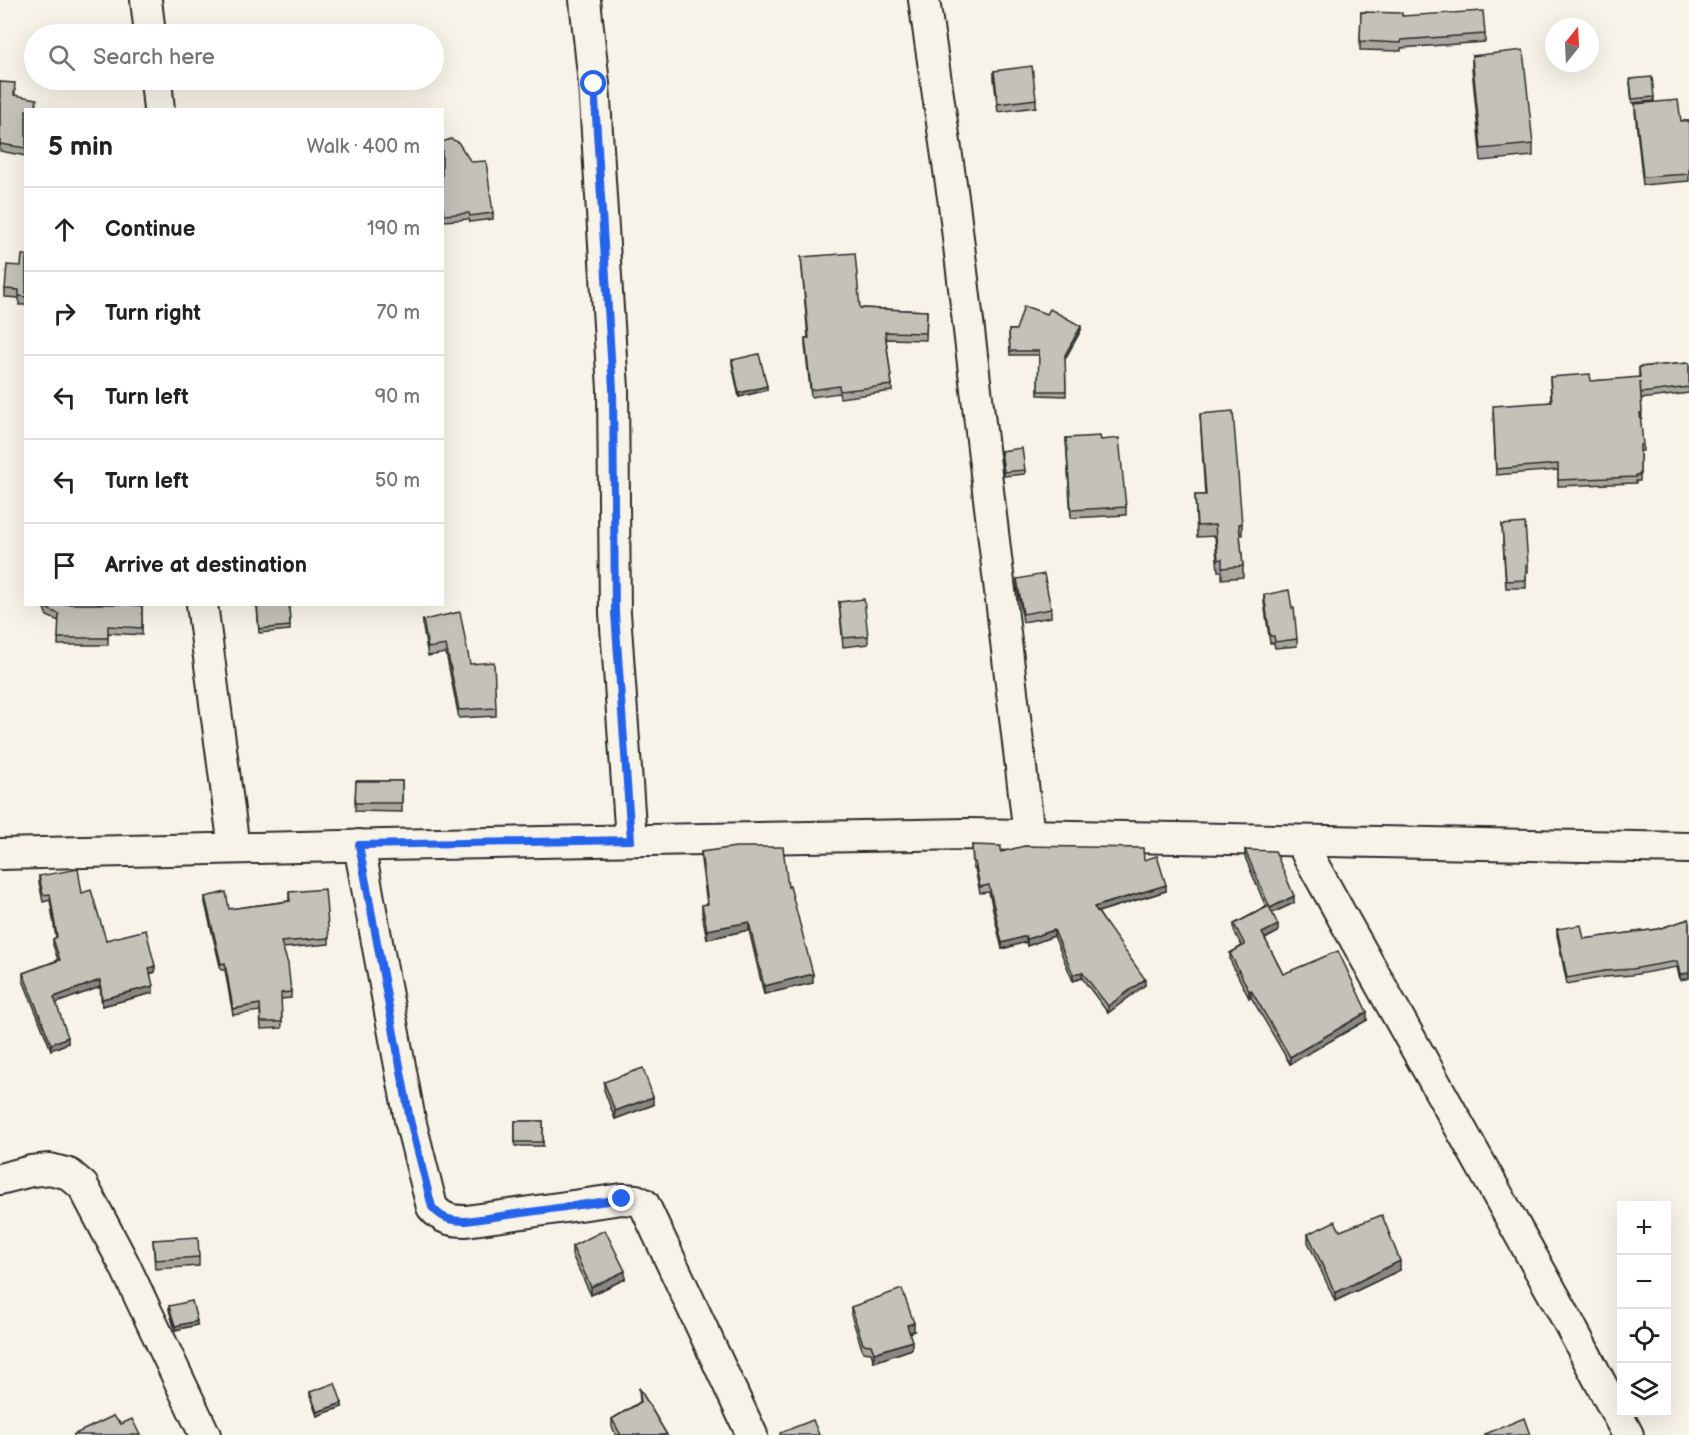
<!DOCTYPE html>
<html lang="en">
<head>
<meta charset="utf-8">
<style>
  body { margin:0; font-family:"Balsamiq Sans",sans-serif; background:#f2f2f2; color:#222 }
  .controls { position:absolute; right:18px; bottom:18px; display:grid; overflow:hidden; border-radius:0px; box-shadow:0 6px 24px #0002 }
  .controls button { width:54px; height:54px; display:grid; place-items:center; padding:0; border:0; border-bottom:2px solid #e0e0e0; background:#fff; color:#222; font:30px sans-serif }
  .compass { position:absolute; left:1545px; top:18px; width:54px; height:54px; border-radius:50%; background:#fff; box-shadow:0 6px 24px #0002; rotate:18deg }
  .stop { position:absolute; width:18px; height:18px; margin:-14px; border:4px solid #2563eb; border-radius:50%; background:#fff }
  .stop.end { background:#2563eb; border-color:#fff; box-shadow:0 2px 6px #0008 }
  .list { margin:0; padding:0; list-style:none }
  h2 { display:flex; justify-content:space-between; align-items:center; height:78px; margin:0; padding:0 24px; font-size:26px }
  h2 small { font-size:20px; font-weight:400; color:#767676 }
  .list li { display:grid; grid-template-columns:39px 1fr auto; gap:18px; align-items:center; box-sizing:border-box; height:84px; padding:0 24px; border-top:2px solid #e0e0e0 }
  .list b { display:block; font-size:22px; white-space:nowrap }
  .list em { font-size:20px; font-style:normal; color:#767676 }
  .icon { flex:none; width:33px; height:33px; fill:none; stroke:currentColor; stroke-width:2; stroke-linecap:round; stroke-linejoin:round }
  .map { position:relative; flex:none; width:1689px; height:1435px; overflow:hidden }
  .search { position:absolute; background:#fff; box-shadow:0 6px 24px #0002; left:24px; top:24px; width:420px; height:66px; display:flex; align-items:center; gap:15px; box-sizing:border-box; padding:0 21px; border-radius:33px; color:#767676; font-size:22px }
  .panel { position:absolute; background:#fff; box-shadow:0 6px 24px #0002; left:24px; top:108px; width:420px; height:498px; border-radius:0px }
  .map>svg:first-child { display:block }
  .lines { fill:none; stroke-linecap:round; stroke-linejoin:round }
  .street-casing { stroke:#2b2b2b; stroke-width:34 }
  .street { stroke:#f7f3e8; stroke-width:30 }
  .wall { fill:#a9a69f; stroke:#2b2b2b; stroke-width:1.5 }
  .shaded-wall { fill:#898782; stroke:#2b2b2b; stroke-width:1.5 }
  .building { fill:#c4c1b9; stroke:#2b2b2b; stroke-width:1.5 }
  .route { stroke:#2563eb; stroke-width:8 }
</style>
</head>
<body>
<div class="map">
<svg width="1689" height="1435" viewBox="0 0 1689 1435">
  <rect width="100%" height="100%" fill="#f7f3e8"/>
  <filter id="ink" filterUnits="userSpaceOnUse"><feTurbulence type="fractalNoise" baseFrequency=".0167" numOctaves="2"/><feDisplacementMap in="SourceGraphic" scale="12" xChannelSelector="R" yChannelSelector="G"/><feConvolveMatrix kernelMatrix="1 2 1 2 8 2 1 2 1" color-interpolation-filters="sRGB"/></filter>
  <g filter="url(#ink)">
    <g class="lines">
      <defs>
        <g id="street">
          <path d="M146,0L150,34"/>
          <path d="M585,0L594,84L613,389L615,613L631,840"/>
          <path d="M924,0L954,204L1029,835"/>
          <path d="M156,80L159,110"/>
          <path d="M202,604L234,848"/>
          <path d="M1300,841L1562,1310L1628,1435"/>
          <path d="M359,845L410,1120L432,1207C442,1219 451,1221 466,1221L622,1199L636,1200L644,1204L752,1435"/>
          <path d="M0,854L384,845L968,834L1689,848"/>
          <path d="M0,1179L31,1171L50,1169L69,1174L83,1186L124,1264L205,1435"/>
        </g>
      </defs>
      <use href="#street" class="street-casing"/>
      <use href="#street" class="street"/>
    </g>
    <g class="wall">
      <path d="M1361,12L1402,16L1485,34V42L1401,48V51L1360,50Z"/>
      <path d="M1472,56L1533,144V156L1481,161L1472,68Z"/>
      <path d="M994,71L1036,99V107L998,112L994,79Z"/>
      <path d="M0,82L15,90V96L37,106L36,110H26V156L0,151Z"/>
      <path d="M1630,83L1654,97V101L1632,103Z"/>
      <path d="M1635,104L1681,121H1689V181L1643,185L1635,111Z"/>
      <path d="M442,142L493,213V219L470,222L469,219L444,221L442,210Z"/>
      <path d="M26,255V305H19V298L5,297V289L21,266Z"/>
      <path d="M801,257L860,308L927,311L926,340L886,339L892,385V391L840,398L839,393L811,397L805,345V338H808Z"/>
      <path d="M1009,330H1081L1065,359L1066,396L1038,395L1039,355H1010Z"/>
      <path d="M732,360L767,390L739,397L732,364Z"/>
      <path d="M1689,363V393L1641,399V396L1642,419H1640L1643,451H1640V481H1636V483L1558,486V470L1496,475L1493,412L1551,402L1550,377L1591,381L1639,378V367Z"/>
      <path d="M1200,414L1242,524V535H1240L1243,566V577L1222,579V571H1218L1215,536L1197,537L1195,495H1205Z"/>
      <path d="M1066,438L1101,440L1126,507V515L1071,518Z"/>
      <path d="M1001,451L1025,470V474L1004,476Z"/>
      <path d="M1502,525L1528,565V572H1526V588H1506Z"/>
      <path d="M1017,579L1051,609V617L1023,622L1017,587Z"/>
      <path d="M1264,595L1297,639V646L1275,648L1274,643H1270L1264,602Z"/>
      <path d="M839,602L868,636V644L843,647Z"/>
      <path d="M42,604H127L142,606V635L108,633V645H58L59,621L47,616Z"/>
      <path d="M253,604H289L290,630L259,633L257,606H253Z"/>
      <path d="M423,620L470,664L496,708V716L459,718L446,653L428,656L423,628Z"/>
      <path d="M356,781H402V812L355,811Z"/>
      <path d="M972,845L1001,852L1144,860L1166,891L1098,912L1145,985L1108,1013L1082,978L1073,981L1054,936L1027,946L1026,942L1002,949L989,892L980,893L975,868H973Z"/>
      <path d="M1245,850L1294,903L1272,913L1278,932L1265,939L1283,974L1367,1020L1290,1064L1251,997L1249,998L1230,960V953L1242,946L1234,931V924L1266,907L1245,857Z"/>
      <path d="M701,852L788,887L813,983L764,994L749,930L707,939L702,914V905L707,904L701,860Z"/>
      <path d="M39,876L82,893L106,940L155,972L150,974L153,993L102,1006L100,987L56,1003L68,1043L51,1050L23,980V973L58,960L53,945V939L56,938L50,900L43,902L39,882Z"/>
      <path d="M289,892L329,938V944L283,948L291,992V998L281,999L282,1028L261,1029L260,1011L233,1015L225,970H221L205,903V897L229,909L289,901Z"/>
      <path d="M1689,919V978L1680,980L1677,967L1632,975L1605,977L1567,984L1557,935V929L1584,939L1658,929Z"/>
      <path d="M604,1082L653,1105L615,1119L604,1090Z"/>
      <rect x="515" y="1121" width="28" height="25"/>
      <path d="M1340,1231L1400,1270L1335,1301L1308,1242V1234Z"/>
      <path d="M153,1240L199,1257V1266L155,1269Z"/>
      <path d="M572,1246L625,1279L591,1295L572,1255Z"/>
      <path d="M169,1306L197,1325L175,1330L169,1310Z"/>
      <path d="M851,1307L914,1331L909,1333L912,1349L874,1362L871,1353L863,1352L851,1315Z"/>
      <path d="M639,1388L667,1435H616L612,1427V1419L640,1402Z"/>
      <path d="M310,1392L342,1407L317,1416L310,1396Z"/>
    </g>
    <g class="shaded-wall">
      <path d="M1081,326V330L1065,359V355Z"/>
      <path d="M767,386V390L739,397V393Z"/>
      <path d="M1166,885V891L1094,913V907Z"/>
      <path d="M1294,896V903L1270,914V908Z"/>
      <path d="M749,922V930L707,939V930Z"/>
      <path d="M1278,925V932L1262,940V933Z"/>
      <path d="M1054,930V936L1027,946V939Z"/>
      <path d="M1026,936V942L1002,949V943Z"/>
      <path d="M155,966V972L149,974V968Z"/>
      <path d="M1082,972V978L1073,981V974Z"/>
      <path d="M1689,973V978L1680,980V974Z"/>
      <path d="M813,974V983L764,994V986Z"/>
      <path d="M1145,979V985L1108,1013V1006Z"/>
      <path d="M100,980V987L54,1004V997Z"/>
      <path d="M153,986V993L102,1006V999Z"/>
      <path d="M1251,990V997L1249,998V991Z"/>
      <path d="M1367,1012V1020L1290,1064V1057Z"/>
      <path d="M68,1037V1043L51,1050V1044Z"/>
      <path d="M653,1097V1105L615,1119V1111Z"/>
      <path d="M1400,1261V1270L1335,1301V1293Z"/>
      <path d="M625,1271V1279L591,1295V1287Z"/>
      <path d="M197,1321V1325L175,1330V1326Z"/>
      <path d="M914,1323V1331L907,1333V1325Z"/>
      <path d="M912,1341V1349L874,1362V1353Z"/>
      <path d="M342,1403V1407L317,1416V1412Z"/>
    </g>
    <g class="building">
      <path d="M1483,11L1485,34L1401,40V43L1360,41L1361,12L1402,13V16Z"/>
      <path d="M1523,50L1533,144L1481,149L1472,56Z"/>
      <path d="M1032,66L1036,99L998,104L994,71Z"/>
      <path d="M1652,77L1654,97L1632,99L1630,79Z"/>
      <path d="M0,82L15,83L14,95L37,99L35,110H26V148L0,144Z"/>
      <path d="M1678,100L1681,121H1689V174L1643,177L1635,104Z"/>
      <path d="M451,139L458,142L471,162L486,161L493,213L470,216L469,213L444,215L442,204V142Z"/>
      <path d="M855,253L860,308L927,311L926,333L885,332L892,385L840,391L839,386L811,390L805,338H809L801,257Z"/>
      <path d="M22,255H26V297L19,296V290L5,289L7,265L21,266Z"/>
      <path d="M1024,306L1047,314L1050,309L1081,326L1065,355L1066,391H1038L1039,351H1010L1009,330H1016Z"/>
      <path d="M759,354L767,386L739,393L732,360Z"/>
      <path d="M1689,363V387L1641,393L1640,382L1642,412L1640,413L1643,445H1640V475H1636V477L1558,480V464L1496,469L1493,406L1552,402L1550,377L1590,374L1591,381L1640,377L1639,367Z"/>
      <path d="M1233,411L1242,524H1239L1243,566L1222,568V559L1218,560L1215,525L1197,526L1195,495H1206L1200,414Z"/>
      <path d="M1100,436L1101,440L1119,438L1126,507L1071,510L1066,438Z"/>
      <path d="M1022,448L1025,470L1004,472L1001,451Z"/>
      <path d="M1525,523L1528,565H1526V580L1506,581L1502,525Z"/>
      <path d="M1044,574L1051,609L1023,614L1017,579Z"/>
      <path d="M1289,590L1292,608H1294L1297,639L1275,642L1274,636H1270L1264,595Z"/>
      <path d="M864,599L868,636L843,638L839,602Z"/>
      <path d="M45,604H126L142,606V628L108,626V638H58L59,614L47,609Z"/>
      <path d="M257,604H289L290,626L259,629Z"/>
      <path d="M460,612L470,664L494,662L496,708L459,710L446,645L428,648L423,620Z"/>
      <path d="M356,781H402V803H355Z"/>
      <path d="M972,845L1001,846V852L1024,846L1143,848L1144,860L1157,856L1166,885L1094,907L1145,979L1108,1006L1082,972L1073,974L1054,930L1027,939L1026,936L1002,943L989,885L980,887L975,862H973Z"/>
      <path d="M736,847H783L788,887L790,886L813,974L764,986L749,922L707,930L702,905L708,904L701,852Z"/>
      <path d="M1245,850L1275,851L1294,896L1270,908Z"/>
      <path d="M78,869L82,893L91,890L106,940L146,930L155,966L149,968L153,986L102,999L100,980L54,997L68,1037L51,1044L23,973L60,960L53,939L57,937L50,894L43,895L39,876Z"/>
      <path d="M325,889L329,938L281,942L288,964L291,992L281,993L282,1022H261L260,1004L233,1009L225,963L221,964L205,897L226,892L229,909L290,901L289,892Z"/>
      <path d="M1269,906L1278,925L1262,933L1283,974L1338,951L1367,1012L1290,1057L1251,990L1249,991L1230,953L1245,945L1234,924Z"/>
      <path d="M1689,919V973L1680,974L1677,961L1632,969L1605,971L1567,978L1557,929L1581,925L1584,939L1658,929Z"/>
      <path d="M643,1068L653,1097L615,1111L604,1082Z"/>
      <rect x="515" y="1121" width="28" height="21"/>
      <path d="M1382,1215L1400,1261L1335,1293L1308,1234L1335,1221L1340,1231Z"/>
      <path d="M605,1230L625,1271L591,1287L572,1246Z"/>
      <path d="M198,1237L199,1257L155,1260L153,1240Z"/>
      <path d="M902,1289L914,1323L907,1325L912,1341L874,1353L871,1345L863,1344L851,1307Z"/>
      <path d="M192,1301L197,1321L175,1326L169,1306Z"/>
      <path d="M335,1383L342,1403L317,1412L310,1392Z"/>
      <path d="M639,1388L667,1435H621L612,1419L641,1402Z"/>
      <path d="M113,1416L121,1424L132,1419L140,1435H73Z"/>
      <path d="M1524,1418L1530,1435H1483Z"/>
      <path d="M813,1420L819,1435H780V1433Z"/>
    </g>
  </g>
  <g class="lines" filter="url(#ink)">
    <path class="route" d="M594,84L613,389L615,613L631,840L359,845L410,1120L432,1207C442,1219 451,1221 466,1221L622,1199"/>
  </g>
</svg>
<div class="controls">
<button>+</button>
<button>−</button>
<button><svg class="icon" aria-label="locate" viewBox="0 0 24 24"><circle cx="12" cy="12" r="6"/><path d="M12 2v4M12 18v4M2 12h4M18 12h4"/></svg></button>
<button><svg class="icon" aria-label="layers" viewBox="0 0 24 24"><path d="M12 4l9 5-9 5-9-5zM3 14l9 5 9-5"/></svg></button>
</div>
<svg class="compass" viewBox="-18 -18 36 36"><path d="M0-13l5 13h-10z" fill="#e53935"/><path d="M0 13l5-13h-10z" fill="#767676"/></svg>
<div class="stop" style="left:594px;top:84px"></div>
<div class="stop end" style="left:622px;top:1199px"></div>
<div class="search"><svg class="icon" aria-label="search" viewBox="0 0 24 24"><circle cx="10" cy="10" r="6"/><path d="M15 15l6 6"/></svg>Search here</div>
<section class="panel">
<h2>5 min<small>Walk · 400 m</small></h2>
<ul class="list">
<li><svg class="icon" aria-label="ahead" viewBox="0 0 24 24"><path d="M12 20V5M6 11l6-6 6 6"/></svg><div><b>Continue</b></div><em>190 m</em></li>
<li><svg class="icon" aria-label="right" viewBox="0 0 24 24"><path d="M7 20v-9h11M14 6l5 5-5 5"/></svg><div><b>Turn right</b></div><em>70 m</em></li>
<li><svg class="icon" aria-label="left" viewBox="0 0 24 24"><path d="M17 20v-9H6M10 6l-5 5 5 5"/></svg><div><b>Turn left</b></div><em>90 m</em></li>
<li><svg class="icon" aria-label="left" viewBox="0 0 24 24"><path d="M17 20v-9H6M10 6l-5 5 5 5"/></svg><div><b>Turn left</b></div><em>50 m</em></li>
<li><svg class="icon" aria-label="arrive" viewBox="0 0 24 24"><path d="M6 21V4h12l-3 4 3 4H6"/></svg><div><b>Arrive at destination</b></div></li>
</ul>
</section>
</div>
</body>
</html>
